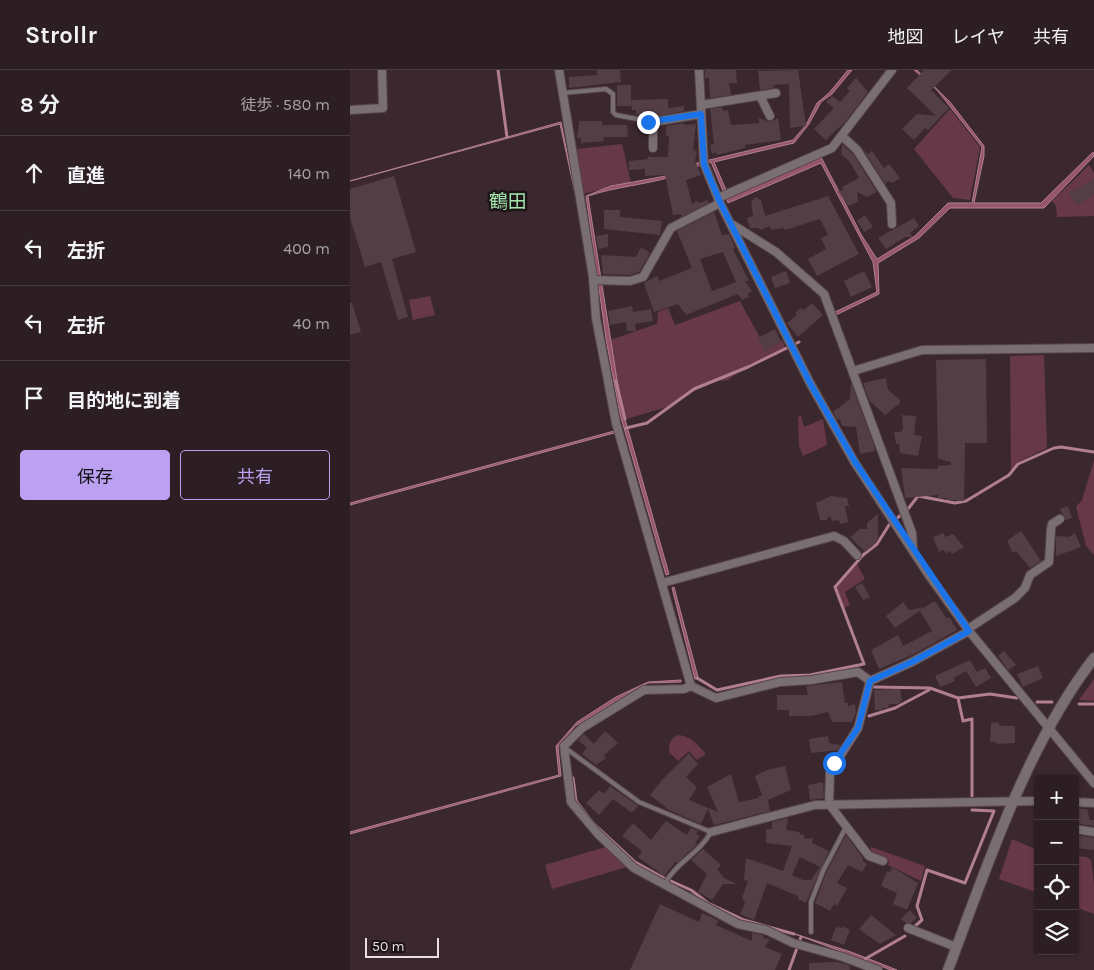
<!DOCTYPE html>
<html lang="ja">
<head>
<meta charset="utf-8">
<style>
  body { margin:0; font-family:Karla,"Noto Sans JP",sans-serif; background:#34272a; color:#f1f3f6 }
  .controls { position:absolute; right:15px; bottom:15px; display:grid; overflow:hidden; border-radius:5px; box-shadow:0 1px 4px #0004 }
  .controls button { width:45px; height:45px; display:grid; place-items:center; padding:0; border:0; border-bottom:1px solid #483c40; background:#2c1e22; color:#f1f3f6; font:25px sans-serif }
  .scale { position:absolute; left:15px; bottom:12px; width:74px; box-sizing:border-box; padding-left:5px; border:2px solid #ebdee1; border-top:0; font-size:14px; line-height:18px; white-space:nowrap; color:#ebdee1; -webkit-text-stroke:4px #1c1416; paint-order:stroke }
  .stop { position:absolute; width:15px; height:15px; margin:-11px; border:4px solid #1a73e8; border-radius:50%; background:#fff }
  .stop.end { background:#1a73e8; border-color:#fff; box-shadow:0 1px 5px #0008 }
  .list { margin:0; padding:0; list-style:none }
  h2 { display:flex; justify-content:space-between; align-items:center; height:65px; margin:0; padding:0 20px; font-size:21px }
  h2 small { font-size:16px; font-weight:400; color:#a6a2a5 }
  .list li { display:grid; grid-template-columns:32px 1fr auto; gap:15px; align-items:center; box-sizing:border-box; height:75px; padding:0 20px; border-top:1px solid #483c40 }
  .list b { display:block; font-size:19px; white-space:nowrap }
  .list em { font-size:16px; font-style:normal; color:#a6a2a5 }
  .actions { display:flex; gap:10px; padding:15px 20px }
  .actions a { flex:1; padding:11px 0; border:1px solid #bca0f2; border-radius:5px; text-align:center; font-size:18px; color:#bca0f2 }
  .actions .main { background:#bca0f2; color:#111 }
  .icon { flex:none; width:28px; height:28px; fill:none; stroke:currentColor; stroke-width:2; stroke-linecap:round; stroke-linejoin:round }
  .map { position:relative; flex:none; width:744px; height:900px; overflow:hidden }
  header { display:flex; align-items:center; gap:30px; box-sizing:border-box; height:70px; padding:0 25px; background:#2c1e22; border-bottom:1px solid #483c40 }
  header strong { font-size:24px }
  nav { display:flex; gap:28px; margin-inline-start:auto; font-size:18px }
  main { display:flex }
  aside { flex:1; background:#2c1e22 }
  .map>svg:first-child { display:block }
  .green { fill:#673848 }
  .water { fill:#98566c; stroke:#b17f8f }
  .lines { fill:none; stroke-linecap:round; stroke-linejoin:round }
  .stream { stroke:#b17f8f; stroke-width:3 }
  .building { fill:#523e44; fill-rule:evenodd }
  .service-casing { stroke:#57454b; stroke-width:6 }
  .minor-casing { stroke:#57454b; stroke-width:10 }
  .tertiary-casing { stroke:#57454b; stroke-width:12 }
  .service { stroke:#796e71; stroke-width:4 }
  .minor { stroke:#796e71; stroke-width:8 }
  .tertiary { stroke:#796e71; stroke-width:10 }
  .route { stroke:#1a73e8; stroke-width:6 }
  .labels { text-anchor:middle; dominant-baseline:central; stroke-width:5; stroke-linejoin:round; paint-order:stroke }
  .quarter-label { font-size:19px; fill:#a4e5ae; stroke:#1c1416 }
</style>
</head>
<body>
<header>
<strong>Strollr</strong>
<nav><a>地図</a><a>レイヤ</a><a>共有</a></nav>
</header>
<main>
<aside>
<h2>8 分<small>徒歩 · 580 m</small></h2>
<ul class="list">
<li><svg class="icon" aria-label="ahead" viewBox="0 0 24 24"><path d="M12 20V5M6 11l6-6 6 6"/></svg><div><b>直進</b></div><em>140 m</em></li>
<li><svg class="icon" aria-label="left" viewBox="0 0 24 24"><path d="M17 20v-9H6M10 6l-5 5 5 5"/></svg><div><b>左折</b></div><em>400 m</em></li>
<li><svg class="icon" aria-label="left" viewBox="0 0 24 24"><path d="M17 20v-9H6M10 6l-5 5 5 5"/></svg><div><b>左折</b></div><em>40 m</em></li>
<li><svg class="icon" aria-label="arrive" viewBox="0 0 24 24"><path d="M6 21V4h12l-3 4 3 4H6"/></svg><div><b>目的地に到着</b></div></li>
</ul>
<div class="actions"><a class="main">保存</a><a>共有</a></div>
</aside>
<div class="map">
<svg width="744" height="900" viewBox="0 0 744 900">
  <rect width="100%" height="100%" fill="#3b282e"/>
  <g class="green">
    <path d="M600,39L630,77L620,130L603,128L564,79Z"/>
    <path d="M272,74L281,112L233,124L227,79Z"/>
    <path d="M739,95L744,103V146L707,147L706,136L702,131Z"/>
    <path d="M80,226L85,245L63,250L59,230Z"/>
    <path d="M390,231L416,279L432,270L435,277L427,285L400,294L378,310L360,312L317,337L273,350L257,271L307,254L308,242L318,238L325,255Z"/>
    <path d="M694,285L697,378L668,392L661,401L660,286Z"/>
    <path d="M451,346L454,357L473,349L477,375L453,386L449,376L448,347Z"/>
    <path d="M744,390V485L736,476L726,437L732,430Z"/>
    <path d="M507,494L515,509L495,522L500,535L494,538L486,517Z"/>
    <path d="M744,609V631L729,630Z"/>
    <path d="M328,665C341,666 348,675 356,684L347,690L339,681L328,691L319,682C319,673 320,669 328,665Z"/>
    <path d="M662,769L688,780V823L649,809Z"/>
    <path d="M255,777L277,797L202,819L195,795Z"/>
    <path d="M521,777L575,796L571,811L538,795L539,791L521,784Z"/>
    <path d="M725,786L737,787L741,790L744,815V844L725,837Z"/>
  </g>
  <g class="water">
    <path d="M498,0H502L482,24L471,32L459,54L444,73L364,92L379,127L471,87L512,166L527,189L565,166L598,133H622L632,77L587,20L564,0H567L600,32L634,76V86L624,133H691L743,82L744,86L694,138H600L569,168L528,193L529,224L486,245L485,242L527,222L523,192L471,93L378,133L361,92C346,95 335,103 321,107C293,115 265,117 238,126L271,335L319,504L316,505L270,344L256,269L236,126L261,116L321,105L347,93L443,70L456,55L467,33L479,23Z"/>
    <path d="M211,52L225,123L210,54L0,111Z"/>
    <path d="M264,361V363L0,435V433Z"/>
    <path d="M324,517L348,607L347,609H345L322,518Z"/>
    <path d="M331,610V612L298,613L285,619L225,656L208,677L211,706L0,764V762L209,705L206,676L227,652L266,627L298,612Z"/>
    <path d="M442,863L501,882L547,900H541Z"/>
  </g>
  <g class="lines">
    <g class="stream">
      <path d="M148,0L157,67"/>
      <path d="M266,311L275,349"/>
      <path d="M276,358L297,353L344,319L398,297L449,272"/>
      <path d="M347,608L367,620L431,606L460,605L514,594L485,517L513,485L527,474L539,455L558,439L568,426L605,433L616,431L659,405L668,394L704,378L711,377L744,382"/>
      <path d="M524,617L580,618L608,628L640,624L667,628"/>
      <path d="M608,628L613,651L622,649V726"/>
      <path d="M687,632H702"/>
      <path d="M729,634H744"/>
      <path d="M519,646L545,638L579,620"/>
      <path d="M223,708L226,731L243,753L285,792L312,807L341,820L358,833L394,850L444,864"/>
      <path d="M564,857L572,850L567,836L577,800L615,813L644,741L622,740"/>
      <path d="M515,889L555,866"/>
      <path d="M439,900L451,867"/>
    </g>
  </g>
  <g class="building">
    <path d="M247,0H270L271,12L219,18V7L247,5Z"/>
    <path d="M355,0H386L387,13H379L381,25L360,28L359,8H355Z"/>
    <path d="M448,0L456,56L440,58L439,14L423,15L424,18L410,20L408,1Z"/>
    <path d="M574,0H602L581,20L599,38L578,60L575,58L564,70L552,59L567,44L586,46L557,18Z"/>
    <path d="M506,8L518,22L495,52L476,70L464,59L484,38L476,32L482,26L490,32L500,21L497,18Z"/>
    <rect x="267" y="15" width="14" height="21"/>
    <path d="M318,29V38L334,36V41L300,48L286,45V40H282L281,30Z"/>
    <path d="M372,37L373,41L378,40L381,55L409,53V48L420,52L428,48L431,70L395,75V78L367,85L366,82L362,84L360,75L364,74L360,39Z"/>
    <path d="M229,51H252V55H277L278,67H253L254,71L231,73V68H227Z"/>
    <path d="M334,53V55L346,54L343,79L347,82L345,91L351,105L336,110L342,134L347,131L350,133L357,130L359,133L331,147V144L323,145L315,105L295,106V99L279,100V91L298,89V87H318L319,66H316V56Z"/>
    <path d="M492,74L503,84L527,122L517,127L507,122L508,132L498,136L488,121L493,120L492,117L509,108L500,92L491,84Z"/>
    <path d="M513,79L518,84L522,81L534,98L539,94L550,108L542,113L539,111L535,114Z"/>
    <path d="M44,106L66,182L42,189L58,247L48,250L31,192L15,197L0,148V119Z"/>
    <path d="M744,109V125L727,136L719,123Z"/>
    <path d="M478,126L509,184L467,206L458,189L476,179L471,168L478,165L470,149L435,160L434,158L421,160L420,156L410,160L409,158H400L397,148L403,146L401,131L406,127L411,130L415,146Z"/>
    <path d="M254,140H270V147L312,151L310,165L254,159Z"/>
    <path d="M364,142L372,165L379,164L385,178L383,179L399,211H395L402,221L398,224L399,227L392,230L388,224L336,245L328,234L304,242L294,213L307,206L309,211L342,198L327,161ZM373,182L386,212L362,221L350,189Z"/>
    <path d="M515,145L523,157L514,162L507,151Z"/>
    <path d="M564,148L569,156L560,163L563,167H555L536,179L528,168Z"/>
    <path d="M258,164V177L248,179L246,166Z"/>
    <path d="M291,177L300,183L289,202L279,205L253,204L251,185L286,187Z"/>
    <path d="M436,201L440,213L425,218L421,207Z"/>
    <path d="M514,201L522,217L501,227L494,211Z"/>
    <path d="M0,233H2L11,262L0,265Z"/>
    <path d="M462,233L473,245L448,267L437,253L447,245L445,243L451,238L454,240Z"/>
    <path d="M282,236L283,242L301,239L303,251L285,254L286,261H277L276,252L260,255L258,241Z"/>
    <path d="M425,259L431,272L415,281L408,268Z"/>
    <path d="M636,289L637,373H615L614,431L597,430V428H588V425L555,428L551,398L588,399V396L601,395V392L588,389L586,290Z"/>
    <path d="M536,308L538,320L550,330V333L535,345L519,330L513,313Z"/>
    <path d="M501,313L524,375L525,381L510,384L506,357L492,356L490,349L487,350L483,342L500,329Z"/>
    <path d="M552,345L566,346L564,365L572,366L568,386L550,383L549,374H546L544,362H552L551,360H553Z"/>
    <path d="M481,426L497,428L499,436H495L498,452L490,454L489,450L482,451L480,446L476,450H470L466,433Z"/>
    <path d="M718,436L722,448L715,450L710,439Z"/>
    <path d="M528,444V468L523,476L515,482L500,467L510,459H517V453Z"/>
    <path d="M671,461L691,491L680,498L666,481L663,483L658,473V470Z"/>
    <path d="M594,463L595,467L603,464L614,477L602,484L600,481L596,483L593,480L589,482L583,467Z"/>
    <path d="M725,463L731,477L706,486V466L719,467Z"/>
    <path d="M512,513L520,527L513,530L505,517Z"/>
    <path d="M553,532L559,540L575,537L545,558L536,546Z"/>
    <path d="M582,532H586L596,548H600L607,560L564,584L529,599L521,580L548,565L553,576L582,561L570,541Z"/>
    <path d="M654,581L666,595L658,600L648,586Z"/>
    <path d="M620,590L627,602L635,598L641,608L626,617L616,601L604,608L605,611L590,617L585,606Z"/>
    <path d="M688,596L693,608L673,617L667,604Z"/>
    <path d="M492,612L495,633H498V636L505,634L506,642L502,652H482L478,642L461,646H439V640H427V625H458L456,616Z"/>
    <path d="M550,619L552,631L548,634H539L538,638H532V640H525L524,620Z"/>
    <path d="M649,652V655L654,656H665V673L647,674L646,672H640L641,653Z"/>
    <path d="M255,661L268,673L254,685L256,688L246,695L232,684L237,678L228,670L234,664L244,674Z"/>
    <path d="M478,666L479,673L491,675L488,680L461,683L459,669Z"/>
    <path d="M339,683L348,694L336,707L347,717L339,730L368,742L357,717L381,704L389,732L409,728L408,727L412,725L405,706L417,700L435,696L441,720L418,730L420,741L364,755L358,739L351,754L319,740L300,725L311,711Z"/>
    <path d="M473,712L474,728L460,730L458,715Z"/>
    <path d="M260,716L288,736L282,743L263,729L249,745L236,733L249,720L254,724Z"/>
    <path d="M726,739H737L740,750H744V756L725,753Z"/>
    <path d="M438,748L436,760L450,762L449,764L454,765L455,769L463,768L462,773L479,781L456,833L448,829V826L417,813L404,850L390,844L395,833L392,828L398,811L394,810L396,788L433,801L442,776L416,773V759H422V752ZM450,787L470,797L461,810H453L442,805Z"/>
    <path d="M316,751L337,765L341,758L348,761L346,764L350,766L345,773L347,774L327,793L325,792L314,806L288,787L292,781L272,766L283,753L301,770Z"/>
    <path d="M496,765L513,788V791L517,794L512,802L498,795L487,813L497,818L487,836L484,834L480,841L465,833L476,803Z"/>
    <path d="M725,765L744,768V780L725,778Z"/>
    <path d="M353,779L371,795L367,799L374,808L387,814H373L362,830L348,822L357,804L341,790Z"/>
    <path d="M542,797L568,813L557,840L543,834L547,823L531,816L537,801L540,802Z"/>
    <path d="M310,834L349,852L352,843L369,851L366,855L402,871V863L413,865V868L420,869L415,877L432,884L425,900H280Z"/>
    <path d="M560,840L567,848L561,853H556L551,849Z"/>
    <path d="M521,845L546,865L530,874L509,859Z"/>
    <path d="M492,856L500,860L494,875L481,870L486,857L492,858Z"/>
    <path d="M487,892L499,895L500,900H459V893Z"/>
  </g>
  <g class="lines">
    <defs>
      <g id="service">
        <path d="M212,23L256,19L263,24V42L266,45L303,52"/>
        <path d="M214,677L289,732L361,762C350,783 325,793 314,815"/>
        <path d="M461,862V832L473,801L496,757"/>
      </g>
      <g id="minor">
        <path d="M209,0L243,207L246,248L266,353L341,616"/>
        <path d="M349,0L354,94L370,133L460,313L505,393L578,504L619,561L744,713"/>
        <path d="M410,26L420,46"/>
        <path d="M351,35L426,23"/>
        <path d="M0,40L33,38L32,0"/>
        <path d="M492,66L507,80L541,133L542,154"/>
        <path d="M303,78V52L351,44"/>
        <path d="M368,128L482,78L542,0"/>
        <path d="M383,155L426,182L474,224L562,463L563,479"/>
        <path d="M243,210L280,211L293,207L321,158L370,133"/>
        <path d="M503,301L572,280L744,278"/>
        <path d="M312,513L484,466L494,471L507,485"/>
        <path d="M618,559L665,528L675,518L680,505L699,492L701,459L702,454L710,449"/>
        <path d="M520,611L508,658L480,702L479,734L519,786L533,791"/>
        <path d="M725,732L744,733"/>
        <path d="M725,759L744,762"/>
        <path d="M361,762L465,735L688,731"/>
        <path d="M558,858L606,877"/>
        <path d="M528,900L493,887L443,873L416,860L388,854L284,798L248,764L221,732L214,676L232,658L294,620L334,619L341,616L366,628L430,612L461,610L508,602L520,611L562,592L619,561"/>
      </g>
      <path id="tertiary" d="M598,900C637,797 676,676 744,588"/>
    </defs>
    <use href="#service" class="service-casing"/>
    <use href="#minor" class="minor-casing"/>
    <use href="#tertiary" class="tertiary-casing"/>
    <use href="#service" class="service"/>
    <use href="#minor" class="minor"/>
    <use href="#tertiary" class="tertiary"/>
  </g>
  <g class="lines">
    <path class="route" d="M298,52L351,44L354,94L370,132L460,313L505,392L619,561L562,592L520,611L508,658L484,693"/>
  </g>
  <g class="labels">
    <g class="quarter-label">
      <text x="158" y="132">鶴田</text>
    </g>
  </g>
</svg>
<div class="controls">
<button>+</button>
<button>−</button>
<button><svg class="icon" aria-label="locate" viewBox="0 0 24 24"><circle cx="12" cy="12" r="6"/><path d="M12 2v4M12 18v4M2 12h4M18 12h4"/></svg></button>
<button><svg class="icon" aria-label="layers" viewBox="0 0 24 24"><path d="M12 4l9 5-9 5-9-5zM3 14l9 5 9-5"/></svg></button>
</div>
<div class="scale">50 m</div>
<div class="stop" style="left:484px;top:693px"></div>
<div class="stop end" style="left:298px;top:52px"></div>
</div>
</main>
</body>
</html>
